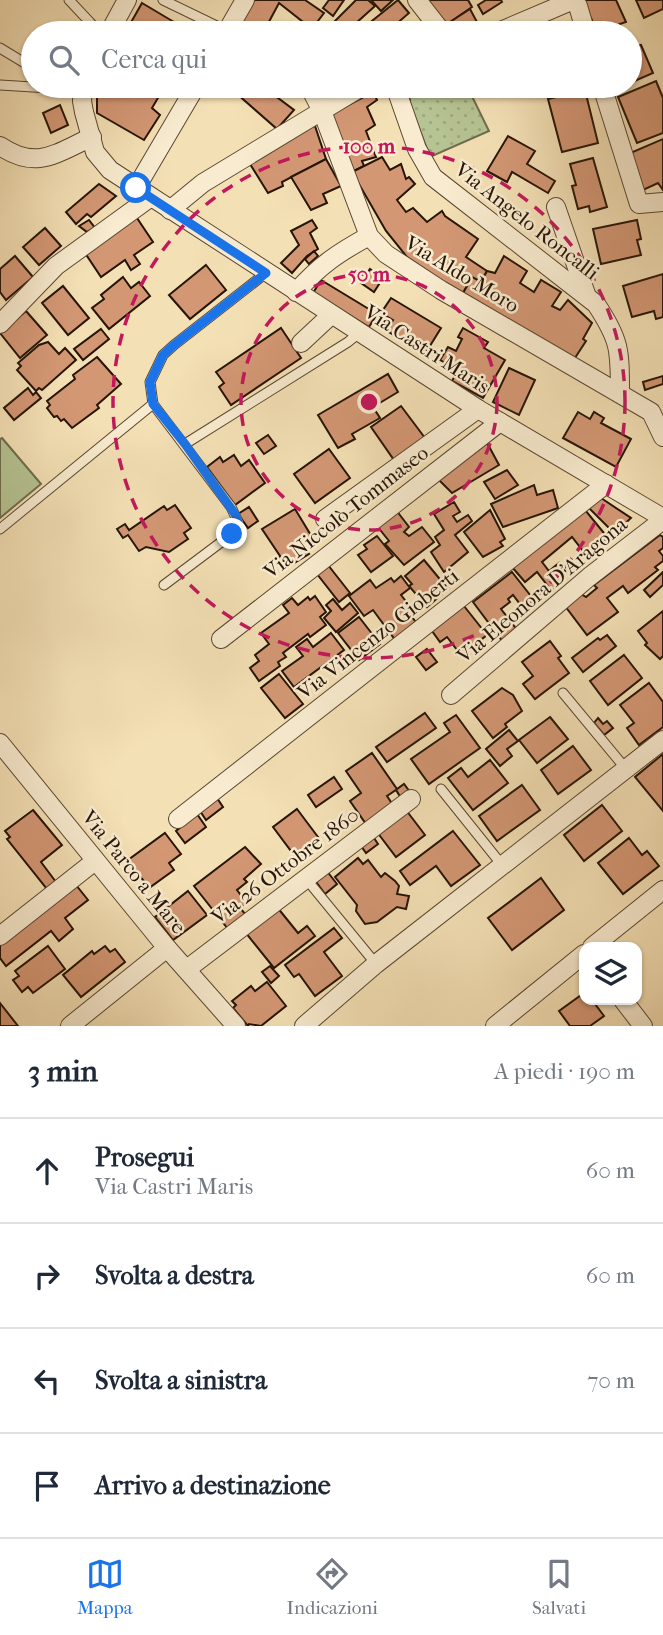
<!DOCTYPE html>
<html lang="it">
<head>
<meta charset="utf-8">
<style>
  body { margin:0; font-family:"IM FELL French Canon",serif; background:#f6f6f7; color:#1f2937 }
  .controls { position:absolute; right:21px; bottom:21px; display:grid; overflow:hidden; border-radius:14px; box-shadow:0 2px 5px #0004 }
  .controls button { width:63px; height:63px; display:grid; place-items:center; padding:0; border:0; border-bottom:2px solid #e0e1e3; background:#fff; color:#1f2937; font:35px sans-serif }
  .stop { position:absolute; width:21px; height:21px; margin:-16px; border:5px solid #1a73e8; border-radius:50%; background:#fff }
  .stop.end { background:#1a73e8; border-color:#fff; box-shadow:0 2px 7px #0008 }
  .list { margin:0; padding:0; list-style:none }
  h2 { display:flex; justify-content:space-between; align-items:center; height:91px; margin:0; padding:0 28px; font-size:30px }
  h2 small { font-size:23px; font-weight:400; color:#747a83 }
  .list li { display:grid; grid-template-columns:46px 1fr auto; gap:21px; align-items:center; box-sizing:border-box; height:105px; padding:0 28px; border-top:2px solid #e0e1e3 }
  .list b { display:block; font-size:26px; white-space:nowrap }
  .list p { margin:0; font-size:23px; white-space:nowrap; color:#747a83 }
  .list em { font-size:23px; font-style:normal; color:#747a83 }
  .icon { flex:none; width:38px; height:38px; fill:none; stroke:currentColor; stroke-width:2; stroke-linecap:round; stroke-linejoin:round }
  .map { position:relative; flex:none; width:663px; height:1026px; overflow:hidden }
  .search { position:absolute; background:#fff; box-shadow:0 2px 5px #0004; left:21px; right:21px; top:21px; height:77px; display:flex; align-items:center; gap:18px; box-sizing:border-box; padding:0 24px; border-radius:38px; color:#747a83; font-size:26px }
  .sheet { height:511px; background:#fff }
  nav { display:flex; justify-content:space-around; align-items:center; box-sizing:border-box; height:98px; border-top:2px solid #e0e1e3; background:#fff; font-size:19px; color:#747a83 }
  nav a { display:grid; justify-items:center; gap:4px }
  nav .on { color:#1a73e8 }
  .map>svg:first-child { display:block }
  .grass { fill:url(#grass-dots); stroke:#6e6c4c; stroke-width:2 }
  .pitch { fill:#b6c392; stroke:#6e6c4c; stroke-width:2 }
  .building { fill:#d39774; stroke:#261406; stroke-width:2 }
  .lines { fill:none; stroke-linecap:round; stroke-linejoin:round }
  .lane-casing { stroke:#5a4732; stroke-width:11 }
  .street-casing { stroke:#5a4732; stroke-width:20 }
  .lane { stroke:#f8ebcf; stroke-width:9 }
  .street { stroke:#f8ebcf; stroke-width:18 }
  .route { stroke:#1a73e8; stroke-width:9 }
  .ring { fill:none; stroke:#c2185b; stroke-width:3.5; stroke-dasharray:12 9 }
  .labels { text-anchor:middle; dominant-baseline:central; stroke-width:5; stroke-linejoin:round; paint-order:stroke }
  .street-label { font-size:21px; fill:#261406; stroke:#f8ebcf }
  .centre { fill:#c2185b; stroke:#f8ebcf; stroke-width:3.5 }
  .ring-label { font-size:21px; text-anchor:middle; font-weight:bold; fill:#c2185b; stroke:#f8ebcf; stroke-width:5; stroke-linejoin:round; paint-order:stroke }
</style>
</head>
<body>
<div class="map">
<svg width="663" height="1026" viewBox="0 0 663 1026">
  <defs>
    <pattern id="grass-dots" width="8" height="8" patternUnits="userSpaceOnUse" patternTransform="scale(1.75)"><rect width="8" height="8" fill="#b6c392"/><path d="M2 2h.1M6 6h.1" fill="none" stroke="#9ca77c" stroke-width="1.8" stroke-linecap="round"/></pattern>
  </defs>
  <rect width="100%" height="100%" fill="#f4e0b5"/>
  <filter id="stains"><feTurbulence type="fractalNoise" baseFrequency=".00286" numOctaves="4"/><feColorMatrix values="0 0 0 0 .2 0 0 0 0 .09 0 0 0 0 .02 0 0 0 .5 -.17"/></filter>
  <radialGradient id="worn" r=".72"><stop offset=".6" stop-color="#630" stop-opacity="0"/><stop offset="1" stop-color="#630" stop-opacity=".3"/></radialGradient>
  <path class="grass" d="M410,86H467L489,131L430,157L410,104Z"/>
  <path class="pitch" d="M2,438L41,484L0,518V439Z"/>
  <g class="building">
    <path d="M250,0H305L324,13L315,25L317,26L313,31L315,33H294L303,22L279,3L263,33H253L237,24Z"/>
    <path d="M329,0H344L333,16L323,8Z"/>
    <path d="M356,0H368L375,6L346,32L335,21Z"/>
    <path d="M371,0H393L381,11Z"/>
    <path d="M398,0L409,13L386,33H357Z"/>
    <path d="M423,0H468L472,7L443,27Z"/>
    <path d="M486,0H501L502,2L483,14L478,5Z"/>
    <path d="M578,0H616L626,22L597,32L591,18L585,20Z"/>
    <path d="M636,0H663V9L644,18Z"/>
    <path d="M142,3L179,25L174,33H125Z"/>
    <path d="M470,9L477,22L458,33H452L447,24Z"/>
    <path d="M553,22L556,33H521L519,27L536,23L537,26Z"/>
    <path d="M641,45L653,73L630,83V47Z"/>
    <path d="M656,81L663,98V133L637,143L618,97Z"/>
    <path d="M97,86H165L152,108L160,115L144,140L97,113Z"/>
    <path d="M228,86H262L294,110L277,129Z"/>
    <path d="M315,86H348L323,99Z"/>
    <path d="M585,90L598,143L562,152L548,99Z"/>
    <path d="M373,92L377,100L367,107L375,125L366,131L376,157L362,161L364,166L352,172L331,114Z"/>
    <path d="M60,105L68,125L51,133L43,113Z"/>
    <path d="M314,123L326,159L282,182L283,186L268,193L250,164Z"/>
    <path d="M508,136L535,151L527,164L555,181L548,193L512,172L507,182L487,171Z"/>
    <path d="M663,139V190L658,183L643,190L628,154Z"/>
    <path d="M382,157L390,170L401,164L406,179L409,177L415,184L397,200L406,212L413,208L427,222L442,211L445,216L478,239L466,257L487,271L481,282L472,277L462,295L407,257L386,231L352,172Z"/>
    <path d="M593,158L607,207L590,212L589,206L578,209L572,186L576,185L570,164Z"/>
    <path d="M326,159L341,186L323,194L327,203L311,210L291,177Z"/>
    <path d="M99,184L116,196L91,217L87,214L76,224L66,212Z"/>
    <path d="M135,215L153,242L134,255L140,264L131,270L125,260L101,277L83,250Z"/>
    <path d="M89,220L95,228L87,232L79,226Z"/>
    <path d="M312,220L317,228L310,233L318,249L307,256L292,273L281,263L299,245L291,231Z"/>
    <path d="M637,220L641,239L637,240L641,255L601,264L593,229Z"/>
    <path d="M45,228L61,246L39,265L23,247Z"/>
    <path d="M314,251L318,256L309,264L305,259Z"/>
    <path d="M15,256L33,277L6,300L0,292V269Z"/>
    <path d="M504,256L527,271L520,283L534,292L541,280L561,292L552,306L560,310L568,300L592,323L583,339L586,341L573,361L462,295L472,277L481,282L487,271L495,273Z"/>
    <path d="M206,265L226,290L190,319L169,295Z"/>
    <path d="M370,269L383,278L374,292L361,283Z"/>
    <path d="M663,274V317L656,319L654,311L632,317L623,286Z"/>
    <path d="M123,277L131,288L139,282L150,296L109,329L92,308L104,299L101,295Z"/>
    <path d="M321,280L377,314L369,327L313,293Z"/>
    <path d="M63,286L89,318L68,335L42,303Z"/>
    <path d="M391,298L441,328L425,354L387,331L393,320L381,313Z"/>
    <path d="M26,311L47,335L20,358L0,333Z"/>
    <path d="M281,328L301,358L231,405L219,387L224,383L216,372Z"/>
    <path d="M463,328L488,342L484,348L505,360L483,398L452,381L458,370L440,360L448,347L456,351L462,339L458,337Z"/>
    <path d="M101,329L109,339L83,360L74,349Z"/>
    <path d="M48,342L59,354L65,348L76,360L42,390L39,388L36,391L17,370L21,366L18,363L39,345Z"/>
    <path d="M97,357L121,384L97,405L99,408L72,428L64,419L61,421L57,416L54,417L47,408L50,405L47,401L75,379L73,375Z"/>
    <path d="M509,368L535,380L519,415L493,402Z"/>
    <path d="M388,374L398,392L373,407L380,418L352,434L355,439L338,448L318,415Z"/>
    <path d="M663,376V384L645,390L643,382Z"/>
    <path d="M28,388L33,395L36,392L41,398L14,420L4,408Z"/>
    <path d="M401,406L425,438L394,460L371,427Z"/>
    <path d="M578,412L590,419L594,412L604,418L601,423L631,439L616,467L563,438Z"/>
    <path d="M268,435L276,446L264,454L256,443Z"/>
    <path d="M485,439L499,465L452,493L436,477Z"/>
    <path d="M329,449L350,478L315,503L294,474Z"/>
    <path d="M234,455L241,466L249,460L265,483L235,505L207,467L220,457L223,462Z"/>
    <path d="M507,470L518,485L495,499L484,482Z"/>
    <path d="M534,485L537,495L553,490L558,508L503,527L491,504Z"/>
    <path d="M598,496L631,518L618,530H611L587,506Z"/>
    <path d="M454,502L460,512L453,516L457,522L468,515L472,521L455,535L468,552L444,572L431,552L440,545L435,537L444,530L434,514Z"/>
    <path d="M175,505L191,528L184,533L188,539L169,552L146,547L139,551L128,535L123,538L117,529L125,524L129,530L164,506L167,510Z"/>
    <path d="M581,505L608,538L587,556L572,537L542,562L549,571L559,563L565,571L556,578L560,583L551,590L537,572L525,582L512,567Z"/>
    <path d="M249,507L258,521L248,528L238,514Z"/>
    <path d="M295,509L312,537L302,543L309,554L283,570L276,559L280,556L262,529Z"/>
    <path d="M396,510L409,527L404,532L409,536L422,527L434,542L404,565L385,544L389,541L377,526Z"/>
    <path d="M490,510L505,539L500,542L503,546L483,557L464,532Z"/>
    <path d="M660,535L663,537V548L659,551L663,556V561L655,567L658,570L628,593L623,586L607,598L618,612L587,635L565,606L581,594L586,597L597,588L594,585Z"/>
    <path d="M377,536L393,556L371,572L358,555L367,549L364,545Z"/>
    <path d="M424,560L448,589L427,607L409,586L412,584L405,576Z"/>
    <path d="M328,565L350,593L339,602L317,574Z"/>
    <path d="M512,572L534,600L523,608L513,595L508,599L510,602L501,609L518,631L503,642L473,602Z"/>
    <path d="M663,572V585L650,597L644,590Z"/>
    <path d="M401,576L410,588L401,595L413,610L409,613L418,625L396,641L373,610L364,616L349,596L370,580L376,588L391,578L394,582Z"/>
    <path d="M315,596L326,612L320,617L326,625L310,637L308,634L283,653L286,657L278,662L280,666L259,681L250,668L259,661L255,655L269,644L261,633L289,613L283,605L292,598L298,605L308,597L310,600Z"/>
    <path d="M333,599L342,610L350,603L358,613L336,632L324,618L331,611L326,605Z"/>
    <path d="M464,606L487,635L461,655L447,637L440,642L432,631Z"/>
    <path d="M663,611V656L660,659L645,645L647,643L638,631Z"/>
    <path d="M359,617L380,644L359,660L338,633Z"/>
    <path d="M331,633L344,650L294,687L282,671L303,656L296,647L307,639L313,647Z"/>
    <path d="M607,635L616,646L583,672L572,658L598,638L600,640Z"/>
    <path d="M550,641L561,656L558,658L569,673L535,699L523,684L533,676L522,662Z"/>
    <path d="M427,649L437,662L426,670L416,657Z"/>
    <path d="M624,655L642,678L608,705L590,681Z"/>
    <path d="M279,674L303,704L285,718L261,688Z"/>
    <path d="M649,683L663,702V727L639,745L627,728L634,723L620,705Z"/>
    <path d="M502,688L513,695L522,711L505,724L507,727L493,738L472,711Z"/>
    <path d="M425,713L436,728L387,762L376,747Z"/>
    <path d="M456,715L480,748L429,784L411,759L450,732L444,723Z"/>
    <path d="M550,717L568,739L537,763L519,740Z"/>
    <path d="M598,718L603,724L607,721L613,728L604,735L594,723Z"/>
    <path d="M509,730L518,741L507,749L512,756L500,766L486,749Z"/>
    <path d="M573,746L591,770L558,794L541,770Z"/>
    <path d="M372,753L397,789L404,784L410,792L401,798L396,790L387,796L393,805L366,824L350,801L361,793L346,771Z"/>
    <path d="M663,754V811L635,777Z"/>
    <path d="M490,760L508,783L473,810L448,778L461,768L468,777Z"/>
    <path d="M334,777L342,789L316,807L308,795Z"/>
    <path d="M522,785L540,810L497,841L479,816Z"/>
    <path d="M217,798L223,807L206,820L200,811Z"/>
    <path d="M602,805L622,831L584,861L564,835Z"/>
    <path d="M297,809L321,841L297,859L273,827Z"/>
    <path d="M33,810L62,845L41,862L56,882L47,889L7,839L10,837L5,831Z"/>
    <path d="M406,810L425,835L396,857L377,832Z"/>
    <path d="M197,814L206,827L185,843L176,831Z"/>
    <path d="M453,831L480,865L451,886L436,866L410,885L400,871Z"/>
    <path d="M165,833L181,854L169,863L174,870L149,888L128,860Z"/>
    <path d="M372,835L378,844L366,853L359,843Z"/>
    <path d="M629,838L642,855L647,851L659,866L623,894L598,863Z"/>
    <path d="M245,847L261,864L244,879L247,882L237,890L246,902L240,908L247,916L228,929L194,886Z"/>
    <path d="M358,858L363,864L368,860L381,877L385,873L395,881L399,886L397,894L409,896L406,909L397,907L377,922L365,924L356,911L357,905L335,877Z"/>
    <path d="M326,870L337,884L325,894L314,879Z"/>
    <path d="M541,878L564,910L512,950L488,918Z"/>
    <path d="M76,885L88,900L65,918L73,929L59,941L51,931L6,966L0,958V945Z"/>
    <path d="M188,891L207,915L173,940L155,917Z"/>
    <path d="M277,907L298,933L307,926L315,936L274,968L245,932Z"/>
    <path d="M334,928L342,938L324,952L342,976L315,996L299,974L294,977L285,965Z"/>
    <path d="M48,946L65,969L33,993L28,987L22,992L13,980L19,976L15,971Z"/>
    <path d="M105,946L110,952L115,949L125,962L81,997L63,975L92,951L94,954Z"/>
    <path d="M270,966L279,976L271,983L262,972Z"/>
    <path d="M267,982L286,1006L261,1026L249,1024L248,1026L233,1008L236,1005L232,1001L251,986L255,991Z"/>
    <path d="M584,993V1000H592L604,1016L590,1026H570L559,1011Z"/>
    <path d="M0,1003L18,1026H0Z"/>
  </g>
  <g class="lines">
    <defs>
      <g id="lane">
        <path d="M69,0L100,33"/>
        <path d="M163,0L227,31"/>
        <path d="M0,48L33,68"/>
        <path d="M0,85L82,90"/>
        <path d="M185,444L348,342L359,333"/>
        <path d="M0,529L153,404"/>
        <path d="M164,585L232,534L238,522L231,507L153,404L150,382L163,355L174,345L266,273"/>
        <path d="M563,693L626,769"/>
        <path d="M441,789L502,865"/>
        <path d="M312,886L376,964"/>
      </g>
      <g id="street">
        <path d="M417,0L438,27V33"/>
        <path d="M109,33L127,0"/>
        <path d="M226,33L245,0"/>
        <path d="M496,33L571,1L578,6L586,33"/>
        <path d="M83,86L82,101L84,112L95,152L110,170L478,409L663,518"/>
        <path d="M309,86L322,111L369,236L386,254L441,290L651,412L663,437"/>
        <path d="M395,86L417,149L433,177L596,304C620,340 620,350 620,393"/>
        <path d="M602,86L639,204L663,202"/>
        <path d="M0,146C37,171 56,153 92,137"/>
        <path d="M136,188L196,86"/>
        <path d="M556,207L586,294"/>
        <path d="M170,210L203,183L363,86"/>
        <path d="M296,292C320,265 338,253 369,236"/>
        <path d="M0,324L56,266L151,197"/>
        <path d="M301,343L331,315"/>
        <path d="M325,519L478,409"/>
        <path d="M221,639L500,422"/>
        <path d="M451,695L589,577L663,520"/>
        <path d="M0,743L167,948L236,1026"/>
        <path d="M178,819L606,484"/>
        <path d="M0,936L95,861"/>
        <path d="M592,947L663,890"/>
        <path d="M187,969L411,799"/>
        <path d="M623,1000L643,1026"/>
        <path d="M70,1026L167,948"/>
        <path d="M304,1026L376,964L663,740"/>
        <path d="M495,1026L584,954"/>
      </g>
    </defs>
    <use href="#lane" class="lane-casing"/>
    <use href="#street" class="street-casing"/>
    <use href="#lane" class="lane"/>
    <use href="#street" class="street"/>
  </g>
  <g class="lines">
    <path class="route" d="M136,188L266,273L174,345L163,355L150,382L153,404L185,444L235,514L238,522L232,534"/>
  </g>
  <g class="ring">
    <circle cx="369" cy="402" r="128"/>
    <circle cx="369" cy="402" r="256"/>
  </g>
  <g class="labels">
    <g class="street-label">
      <text transform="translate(527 221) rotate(38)">Via Angelo Roncalli</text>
      <text transform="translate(462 274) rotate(31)">Via Aldo Moro</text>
      <text transform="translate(427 349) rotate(33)">Via Castri Maris</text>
      <text transform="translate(346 512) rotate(-38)">Via Niccolò Tommaseo</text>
      <text transform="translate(542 590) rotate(-40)">Via Eleonora D'Aragona</text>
      <text transform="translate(378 634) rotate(-38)">Via Vincenzo Gioberti</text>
      <text transform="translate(285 866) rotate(-37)">Via 26 Ottobre 1860</text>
      <text transform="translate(134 872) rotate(51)">Via Parco a Mare</text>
    </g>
  </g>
  <circle cx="369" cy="402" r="10" class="centre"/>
  <g class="ring-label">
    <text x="369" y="153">100 m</text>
    <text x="369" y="281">50 m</text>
  </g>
  <rect width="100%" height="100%" filter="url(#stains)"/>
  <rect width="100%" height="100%" fill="url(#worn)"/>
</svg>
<div class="controls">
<button><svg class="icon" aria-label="layers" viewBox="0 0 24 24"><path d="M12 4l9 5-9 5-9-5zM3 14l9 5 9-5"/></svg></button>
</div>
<div class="stop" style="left:136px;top:188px"></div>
<div class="stop end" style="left:232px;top:534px"></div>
<div class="search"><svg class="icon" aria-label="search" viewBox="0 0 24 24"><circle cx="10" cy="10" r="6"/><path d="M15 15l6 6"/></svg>Cerca qui</div>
</div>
<section class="sheet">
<h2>3 min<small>A piedi · 190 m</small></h2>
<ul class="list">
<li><svg class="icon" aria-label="ahead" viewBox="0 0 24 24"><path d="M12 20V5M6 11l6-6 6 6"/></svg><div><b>Prosegui</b><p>Via Castri Maris</p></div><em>60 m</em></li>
<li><svg class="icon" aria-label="right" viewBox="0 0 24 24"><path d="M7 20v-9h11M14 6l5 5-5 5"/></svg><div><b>Svolta a destra</b></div><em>60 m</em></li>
<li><svg class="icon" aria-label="left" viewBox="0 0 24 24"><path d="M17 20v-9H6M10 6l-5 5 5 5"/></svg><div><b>Svolta a sinistra</b></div><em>70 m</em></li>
<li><svg class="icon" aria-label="arrive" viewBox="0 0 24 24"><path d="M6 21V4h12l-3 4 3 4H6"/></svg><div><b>Arrivo a destinazione</b></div></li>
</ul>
</section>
<nav>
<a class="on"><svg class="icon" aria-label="map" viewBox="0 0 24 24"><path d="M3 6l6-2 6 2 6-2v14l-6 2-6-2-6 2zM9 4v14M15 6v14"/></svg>Mappa</a>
<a><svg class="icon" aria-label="directions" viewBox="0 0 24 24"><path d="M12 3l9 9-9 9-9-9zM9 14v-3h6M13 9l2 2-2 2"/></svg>Indicazioni</a>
<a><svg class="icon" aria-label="saved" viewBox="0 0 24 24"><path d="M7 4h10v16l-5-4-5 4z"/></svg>Salvati</a>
</nav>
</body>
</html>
